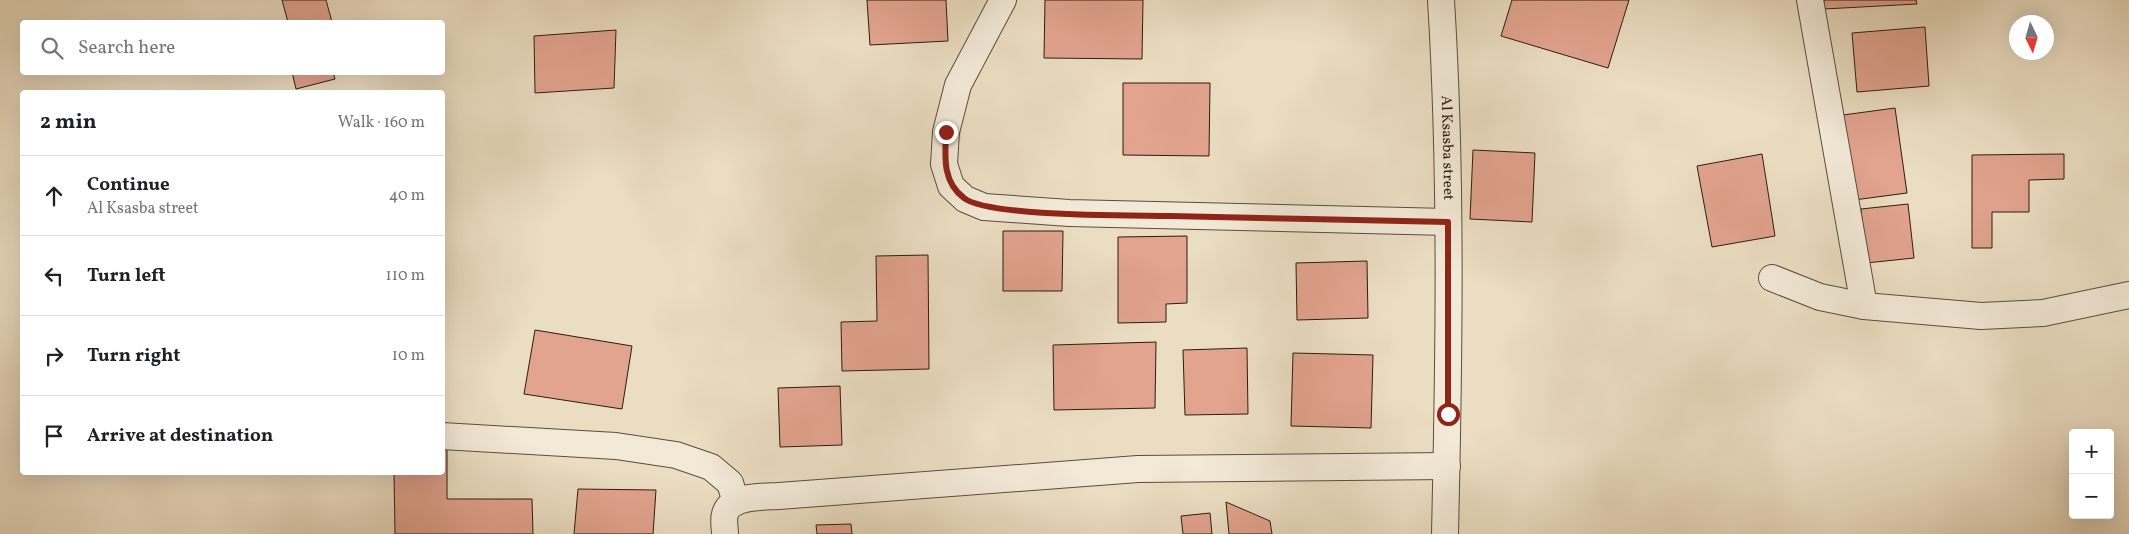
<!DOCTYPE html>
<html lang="en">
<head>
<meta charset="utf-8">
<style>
  body { margin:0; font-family:Vollkorn,serif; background:#f6f6f6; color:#202124 }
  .controls { position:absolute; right:15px; bottom:15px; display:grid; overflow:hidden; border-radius:5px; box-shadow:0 5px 20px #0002 }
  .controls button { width:45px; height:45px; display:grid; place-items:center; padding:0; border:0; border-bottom:1px solid #e0e0e0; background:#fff; color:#202124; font:25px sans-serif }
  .compass { position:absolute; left:2009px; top:15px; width:45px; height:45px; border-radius:50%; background:#fff; box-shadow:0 5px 20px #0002; rotate:175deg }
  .stop { position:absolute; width:15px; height:15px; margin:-11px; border:4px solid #8f2418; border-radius:50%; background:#fff }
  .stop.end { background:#8f2418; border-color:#fff; box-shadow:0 1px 5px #0008 }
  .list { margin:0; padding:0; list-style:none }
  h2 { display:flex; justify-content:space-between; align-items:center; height:65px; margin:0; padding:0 20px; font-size:21px }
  h2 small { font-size:16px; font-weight:400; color:#757577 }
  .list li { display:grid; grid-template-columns:32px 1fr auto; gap:15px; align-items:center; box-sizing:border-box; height:80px; padding:0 20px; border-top:1px solid #e0e0e0 }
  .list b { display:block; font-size:19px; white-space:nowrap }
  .list p { margin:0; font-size:16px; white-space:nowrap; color:#757577 }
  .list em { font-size:16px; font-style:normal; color:#757577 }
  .icon { flex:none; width:28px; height:28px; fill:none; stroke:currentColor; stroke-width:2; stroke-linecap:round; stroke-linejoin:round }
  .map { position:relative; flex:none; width:2129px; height:534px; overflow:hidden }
  .search { position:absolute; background:#fff; box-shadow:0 5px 20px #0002; left:20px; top:20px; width:425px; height:55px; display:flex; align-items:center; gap:12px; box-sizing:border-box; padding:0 18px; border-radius:5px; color:#757577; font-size:19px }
  .panel { position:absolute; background:#fff; box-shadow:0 5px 20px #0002; left:20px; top:90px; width:425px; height:385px; border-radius:5px }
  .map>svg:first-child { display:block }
  .building { fill:#e2a38f; stroke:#2d1d0f }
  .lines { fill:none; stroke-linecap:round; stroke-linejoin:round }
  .minor-casing { stroke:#5c4d3c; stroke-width:28 }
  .minor { stroke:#f2e9d7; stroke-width:26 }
  .route { stroke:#8f2418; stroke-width:6 }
  .labels { text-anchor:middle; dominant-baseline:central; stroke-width:4.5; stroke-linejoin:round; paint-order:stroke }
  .street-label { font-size:15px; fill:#2d1d0f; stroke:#f2e9d7 }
</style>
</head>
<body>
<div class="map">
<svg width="2129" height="534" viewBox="0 0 2129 534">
  <rect width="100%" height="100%" fill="#ebddc2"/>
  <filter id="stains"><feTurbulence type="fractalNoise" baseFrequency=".004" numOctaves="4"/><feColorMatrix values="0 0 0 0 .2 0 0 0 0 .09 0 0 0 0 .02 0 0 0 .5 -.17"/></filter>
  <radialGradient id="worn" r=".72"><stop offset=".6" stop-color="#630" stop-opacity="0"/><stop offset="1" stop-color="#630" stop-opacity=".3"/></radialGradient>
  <g class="building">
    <path d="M282,0H326L332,22H288Z"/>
    <path d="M867,0H946L948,41L870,45Z"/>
    <path d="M1045,0H1143L1142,59L1044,58Z"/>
    <path d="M1512,0H1629L1608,68L1501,36Z"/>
    <path d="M1824,0H1916L1917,4L1824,9Z"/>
    <path d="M1925,27L1929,86L1857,92L1852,33Z"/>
    <path d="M616,30L614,88L535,93L534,36Z"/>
    <path d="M292,72H333L335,79L296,89Z"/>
    <path d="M1123,83H1210L1209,156L1123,155Z"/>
    <path d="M1895,108L1907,193L1854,200L1843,115Z"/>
    <path d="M1473,150L1535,153L1532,222L1470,219Z"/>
    <path d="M1762,154L1775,236L1712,247L1697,166Z"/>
    <path d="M2064,154V179L2029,180V212H1992V248H1972V155Z"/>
    <path d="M1908,204L1914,258L1866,263L1861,209Z"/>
    <path d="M1003,231H1063L1062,291H1003Z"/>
    <path d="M1187,236V303L1166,304V322L1118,323V237Z"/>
    <path d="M928,255L929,369L842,371L841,322L877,321L876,256Z"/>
    <path d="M1367,261L1368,318L1297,320L1296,263Z"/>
    <path d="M535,330L632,346L622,409L524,394Z"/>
    <path d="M1156,342L1155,408L1054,410L1053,345Z"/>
    <path d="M1247,348L1248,414L1185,415L1183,350Z"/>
    <path d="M1293,353L1373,355L1371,428L1291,426Z"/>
    <path d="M840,386L842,445L780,447L778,388Z"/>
    <path d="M442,449H447V499H532L533,534H395L394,472H442Z"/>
    <path d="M578,489L656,490L653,534H574Z"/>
    <path d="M1226,502L1270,521L1272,534H1229Z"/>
    <path d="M1210,513L1212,534H1183L1181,516Z"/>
    <path d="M851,524L852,534H817L816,525Z"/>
  </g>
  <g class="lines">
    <defs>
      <g id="minor">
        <path d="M1003,0L958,85L946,132L944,164L951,186L965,199L984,207L1069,213L1448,222"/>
        <path id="s1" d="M1441,0C1452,178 1449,356 1445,534"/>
        <path d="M1810,0L1864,306"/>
        <path d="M1772,278L1820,297L1864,306L1981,316L2043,313L2129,295"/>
        <path d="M442,436L616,446L676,455L711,467L730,483L736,502"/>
        <path d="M725,534C725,528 723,520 725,514C730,495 763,497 779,496L1138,469L1447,466"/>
      </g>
    </defs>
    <use href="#minor" class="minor-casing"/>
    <use href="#minor" class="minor"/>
  </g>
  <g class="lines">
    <path class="route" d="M946,132C945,156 942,182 964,198C987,217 1134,215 1170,216C1263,218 1355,220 1448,222V414"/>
  </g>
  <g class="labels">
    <g class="street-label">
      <text stroke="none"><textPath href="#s1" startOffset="148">Al Ksasba street</textPath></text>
    </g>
  </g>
  <rect width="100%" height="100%" filter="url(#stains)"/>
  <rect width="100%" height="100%" fill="url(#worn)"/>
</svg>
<div class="controls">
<button>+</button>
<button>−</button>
</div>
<svg class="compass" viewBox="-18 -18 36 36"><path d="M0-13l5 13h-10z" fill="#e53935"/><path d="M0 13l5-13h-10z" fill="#757577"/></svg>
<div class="stop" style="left:1448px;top:414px"></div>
<div class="stop end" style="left:946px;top:132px"></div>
<div class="search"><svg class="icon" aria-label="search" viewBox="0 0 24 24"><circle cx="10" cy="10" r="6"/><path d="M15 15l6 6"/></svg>Search here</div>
<section class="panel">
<h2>2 min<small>Walk · 160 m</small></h2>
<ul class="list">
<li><svg class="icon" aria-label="ahead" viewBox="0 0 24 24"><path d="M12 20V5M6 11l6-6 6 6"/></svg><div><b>Continue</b><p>Al Ksasba street</p></div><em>40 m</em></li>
<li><svg class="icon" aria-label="left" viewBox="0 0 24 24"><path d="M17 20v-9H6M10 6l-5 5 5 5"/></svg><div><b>Turn left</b></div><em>110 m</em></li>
<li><svg class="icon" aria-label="right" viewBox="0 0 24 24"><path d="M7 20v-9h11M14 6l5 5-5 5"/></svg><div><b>Turn right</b></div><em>10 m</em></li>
<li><svg class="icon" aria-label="arrive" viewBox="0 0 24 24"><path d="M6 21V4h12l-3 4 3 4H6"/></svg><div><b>Arrive at destination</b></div></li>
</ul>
</section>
</div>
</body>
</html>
